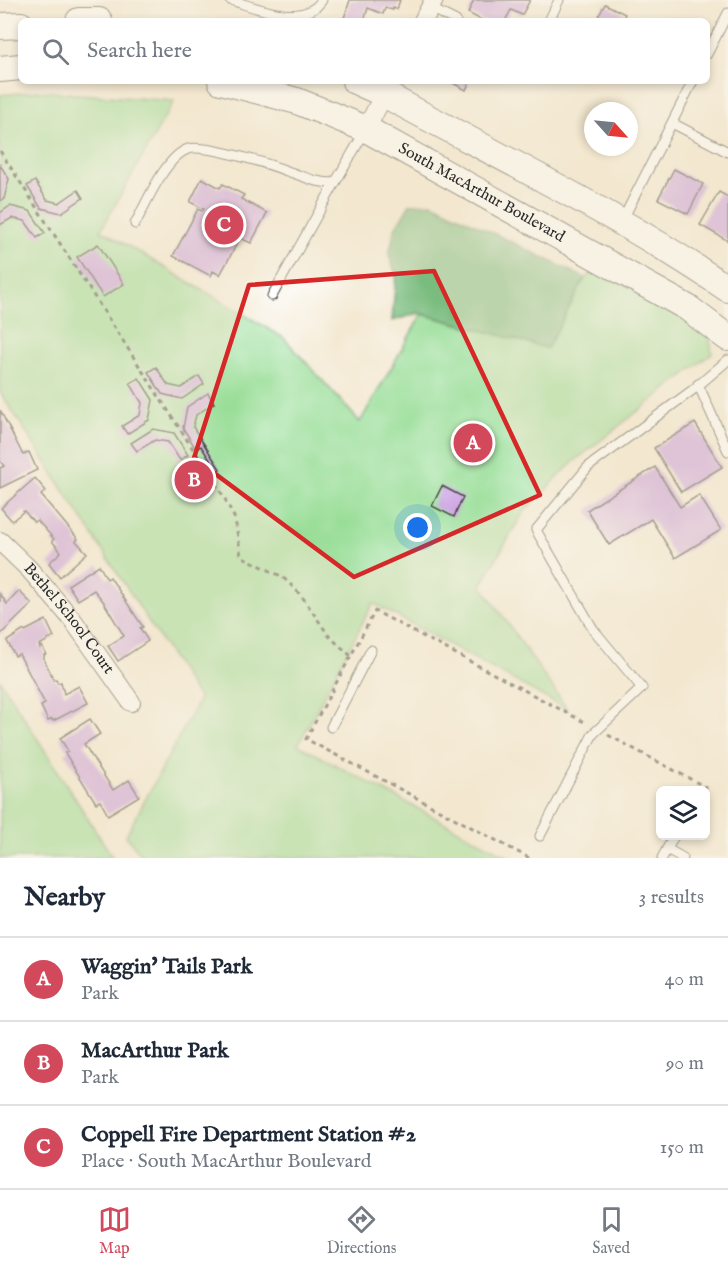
<!DOCTYPE html>
<html lang="en">
<head>
<meta charset="utf-8">
<style>
  body { margin:0; font-family:"IM FELL English",serif; background:#f2f2f3; color:#1f2937 }
  .controls { position:absolute; right:18px; bottom:18px; display:grid; overflow:hidden; border-radius:9px; box-shadow:0 3px 9px #0003 }
  .controls button { width:54px; height:54px; display:grid; place-items:center; padding:0; border:0; border-bottom:2px solid #e0e1e3; background:#fff; color:#1f2937; font:30px sans-serif }
  .compass { position:absolute; left:584px; top:102px; width:54px; height:54px; border-radius:50%; background:#fff; box-shadow:0 3px 9px #0003; rotate:117deg }
  .you { position:absolute; left:418px; top:528px; width:21px; height:21px; margin:-15px; border:4px solid #fff; border-radius:50%; background:#1a73e8; box-shadow:0 0 0 9px #1a73e833 }
  .badge { display:grid; place-items:center; width:39px; height:39px; border-radius:50%; background:#d1495b; color:#fff; font-size:20px; font-weight:700 }
  .pin { position:absolute; translate:-50% -50%; border:3px solid #fff; box-shadow:0 2px 6px #0006 }
  .list { margin:0; padding:0; list-style:none }
  h2 { display:flex; justify-content:space-between; align-items:center; height:78px; margin:0; padding:0 24px; font-size:26px }
  h2 small { font-size:20px; font-weight:400; color:#747a83 }
  .list li { display:grid; grid-template-columns:39px 1fr auto; gap:18px; align-items:center; box-sizing:border-box; height:84px; padding:0 24px; border-top:2px solid #e0e1e3 }
  .list b { display:block; font-size:22px; white-space:nowrap }
  .list p { margin:0; font-size:20px; white-space:nowrap; color:#747a83 }
  .list em { font-size:20px; font-style:normal; color:#747a83 }
  .icon { flex:none; width:33px; height:33px; fill:none; stroke:currentColor; stroke-width:2; stroke-linecap:round; stroke-linejoin:round }
  .map { position:relative; flex:none; width:728px; height:858px; overflow:hidden }
  .search { position:absolute; background:#fff; box-shadow:0 3px 9px #0003; left:18px; right:18px; top:18px; height:66px; display:flex; align-items:center; gap:15px; box-sizing:border-box; padding:0 21px; border-radius:9px; color:#747a83; font-size:22px }
  .sheet { height:330px; background:#fff }
  nav { display:flex; justify-content:space-around; align-items:center; box-sizing:border-box; height:84px; border-top:2px solid #e0e1e3; background:#fff; font-size:16px; color:#747a83 }
  nav a { display:grid; justify-items:center; gap:3px }
  nav .on { color:#d1495b }
  .map>svg:first-child { display:block }
  .green { fill:#97dd95; stroke:#618460; stroke-width:1.5 }
  .forest { fill:#79bc7e; stroke:#527454; stroke-width:1.5 }
  .building { fill:#c799df }
  .lines { fill:none; stroke-linecap:round; stroke-linejoin:round }
  .lane-casing { stroke:#494744; stroke-width:11 }
  .street-casing { stroke:#494744; stroke-width:20 }
  .secondary-casing { stroke:#494744; stroke-width:28 }
  .path { stroke:#494744; stroke-width:3; stroke-dasharray:4.5 4.5; stroke-linecap:butt }
  .lane { stroke:#fff; stroke-width:9 }
  .street { stroke:#fff; stroke-width:18 }
  .secondary { stroke:#fff; stroke-width:26 }
  .marked { fill:none; stroke:#d62828; stroke-width:4.5; stroke-linejoin:round }
  .labels { text-anchor:middle; dominant-baseline:central; stroke-width:4.5; stroke-linejoin:round; paint-order:stroke }
  .street-label { font-size:16px; fill:#2b2b2b; stroke:#fff }
</style>
</head>
<body>
<div class="map">
<svg width="728" height="858" viewBox="0 0 728 858">
  <rect width="100%" height="100%" fill="#fff"/>
  <filter id="ink" filterUnits="userSpaceOnUse"><feTurbulence type="fractalNoise" baseFrequency=".0167" numOctaves="2"/><feDisplacementMap in="SourceGraphic" scale="12" xChannelSelector="R" yChannelSelector="G"/><feConvolveMatrix kernelMatrix="1 2 1 2 8 2 1 2 1" color-interpolation-filters="sRGB"/></filter>
  <filter id="wash" filterUnits="userSpaceOnUse"><feTurbulence type="fractalNoise" baseFrequency=".008" numOctaves="4" result="noise"/><feDisplacementMap in="SourceGraphic" scale="24" xChannelSelector="R" yChannelSelector="G"/><feGaussianBlur stdDeviation="1.35" result="paint"/><feColorMatrix in="noise" values="0 0 0 0 0 0 0 0 0 0 0 0 0 0 0 0 0 1.4 0 .05"/><feComposite in="paint" operator="in"/></filter>
  <g filter="url(#wash)">
    <rect width="100%" height="100%" fill="#f3e7cf"/>
    <g class="green">
      <path d="M38,91L174,101L101,230L284,338L360,422L422,314L547,348L585,278L598,269L709,332L712,353L572,463L523,513L481,585L568,710L373,603L298,745L511,858H144L126,836L199,699L0,392V95Z"/>
      <path d="M0,680L113,858H0Z"/>
    </g>
    <path class="forest" d="M432,203L585,278L547,348L419,313L392,321L396,275L389,255L395,228L410,204Z"/>
    <g id="blocks">
      <g class="building">
        <path d="M350,0H400L397,9L393,8V10L385,8L383,14L368,8L364,21H355L344,18Z"/>
        <path d="M474,0H530L522,15L511,10L505,21H483L468,13Z"/>
        <path d="M605,4L625,14L621,21H596Z"/>
        <path d="M449,81H470L466,90Z"/>
        <path d="M0,165L9,179L4,199L0,201Z"/>
        <path d="M674,169L703,184L688,214L658,199Z"/>
        <path d="M202,178L220,188L223,184L244,195L241,199L267,213L251,243L240,238L220,275L213,271L211,276L173,256L198,209L202,211L204,209L190,202Z"/>
        <path d="M35,181L47,200L59,203L78,190L83,198L61,213L41,208L27,186Z"/>
        <path d="M719,192L728,197V241L700,225Z"/>
        <path d="M10,206L30,211L45,233L37,238L25,221L12,218L0,225V213Z"/>
        <path d="M98,244L124,284L103,297L77,257Z"/>
        <path d="M156,367L168,385L181,388L199,376L204,384L182,399L162,394L148,372Z"/>
        <path d="M139,378L153,400L149,420L127,434L122,426L140,415L142,403L130,383Z"/>
        <path d="M208,393L214,403L196,415L193,427L220,469L217,471L201,446L196,449L183,428L187,407Z"/>
        <path d="M0,410L23,455L29,452L37,470L0,488V468L4,466L0,461Z"/>
        <path d="M695,423L722,467L681,492L654,448Z"/>
        <path d="M153,429L174,433L188,455L180,460L168,442L155,440L137,451L131,443Z"/>
        <path d="M655,467L680,507L699,495L721,530L675,558L651,519L609,545L587,510Z"/>
        <path d="M35,478L46,491L41,495L78,539L76,541L87,553L60,577L49,563L61,552L52,541L54,539L37,520L34,522L24,511L12,521L1,508Z"/>
        <path d="M442,486L463,497L454,517L432,506Z"/>
        <path d="M99,565L107,579L110,577L143,627L140,628L148,641L118,661L108,646L124,636L103,601L94,590L78,600L68,585Z"/>
        <path d="M19,591L32,604L0,635V594L7,604Z"/>
        <path d="M46,620L54,637L39,645L40,648L42,646L46,654L44,655V659L54,680L56,679L58,683L61,682L64,694L79,686L88,703L53,721L52,719L48,721L41,706L45,704L19,654L15,656L7,641L24,630L25,631Z"/>
        <path d="M90,719L100,734L84,744L113,790L129,780L139,796L108,815L100,801L96,803L65,753L68,751L60,738Z"/>
      </g>
    </g>
  </g>
  <g filter="url(#ink)">
    <use href="#blocks" fill-opacity="0" stroke="#494744" stroke-width="1.5"/>
    <g class="lines">
      <defs>
        <g id="lane">
          <path d="M230,0C256,7 303,29 322,0"/>
          <path d="M430,8L456,21"/>
          <path d="M549,21L559,0"/>
          <path d="M707,54L728,13"/>
          <path d="M672,123L728,152"/>
          <path d="M622,221L693,81"/>
          <path d="M135,224C146,204 165,157 188,149C204,144 269,164 287,171C306,177 314,183 335,183L365,131"/>
          <path d="M272,296L335,183"/>
          <path d="M698,384L728,451"/>
          <path d="M331,727L371,650"/>
          <path d="M540,836L593,734L642,688L593,629L536,530L588,467L694,389L728,360"/>
          <path d="M667,849L683,858"/>
          <path d="M662,858L674,836"/>
        </g>
        <g id="street">
          <path d="M423,21L434,0"/>
          <path d="M366,129L391,81"/>
          <path id="s1" d="M0,541L29,569L72,619L131,702"/>
        </g>
        <g id="secondary">
          <path d="M79,21H99"/>
          <path d="M0,26L21,25"/>
          <path d="M0,69L21,67"/>
          <path id="s2" d="M221,81L297,101L366,129L688,308L728,338"/>
          <path d="M355,81L384,94C499,157 620,215 728,289"/>
        </g>
      </defs>
      <use href="#lane" class="lane-casing"/>
      <use href="#street" class="street-casing"/>
      <use href="#secondary" class="secondary-casing"/>
      <g class="path">
        <path d="M0,151L224,497L235,519L241,556L281,576L289,583L301,595L329,636L351,656"/>
        <path d="M608,735L709,789"/>
        <path d="M529,858L306,739L375,611L586,723"/>
      </g>
      <use href="#lane" class="lane"/>
      <use href="#street" class="street"/>
      <use href="#secondary" class="secondary"/>
    </g>
  </g>
  <path d="M0 0H728V858H0ZM434,271L540,495L354,577L194,458L249,285Z" fill="#f3e7cf" fill-opacity=".55" fill-rule="evenodd"/>
  <path class="marked" d="M434,271L540,495L354,577L194,458L249,285Z"/>
  <g class="labels">
    <g class="street-label">
      <text stroke="none"><textPath href="#s2" startOffset="285">South MacArthur Boulevard</textPath></text>
      <text stroke="none"><textPath href="#s1" startOffset="104">Bethel School Court</textPath></text>
    </g>
  </g>
</svg>
<div class="controls">
<button><svg class="icon" aria-label="layers" viewBox="0 0 24 24"><path d="M12 4l9 5-9 5-9-5zM3 14l9 5 9-5"/></svg></button>
</div>
<svg class="compass" viewBox="-18 -18 36 36"><path d="M0-13l5 13h-10z" fill="#e53935"/><path d="M0 13l5-13h-10z" fill="#747a83"/></svg>
<div class="you"></div>
<div class="pin badge" style="left:473px;top:443px">A</div>
<div class="pin badge" style="left:194px;top:480px">B</div>
<div class="pin badge" style="left:224px;top:225px">C</div>
<div class="search"><svg class="icon" aria-label="search" viewBox="0 0 24 24"><circle cx="10" cy="10" r="6"/><path d="M15 15l6 6"/></svg>Search here</div>
</div>
<section class="sheet">
<h2>Nearby<small>3 results</small></h2>
<ul class="list">
<li><span class="badge">A</span><div><b>Waggin' Tails Park</b><p>Park</p></div><em>40 m</em></li>
<li><span class="badge">B</span><div><b>MacArthur Park</b><p>Park</p></div><em>90 m</em></li>
<li><span class="badge">C</span><div><b>Coppell Fire Department Station #2</b><p>Place · South MacArthur Boulevard</p></div><em>150 m</em></li>
</ul>
</section>
<nav>
<a class="on"><svg class="icon" aria-label="map" viewBox="0 0 24 24"><path d="M3 6l6-2 6 2 6-2v14l-6 2-6-2-6 2zM9 4v14M15 6v14"/></svg>Map</a>
<a><svg class="icon" aria-label="directions" viewBox="0 0 24 24"><path d="M12 3l9 9-9 9-9-9zM9 14v-3h6M13 9l2 2-2 2"/></svg>Directions</a>
<a><svg class="icon" aria-label="saved" viewBox="0 0 24 24"><path d="M7 4h10v16l-5-4-5 4z"/></svg>Saved</a>
</nav>
</body>
</html>
